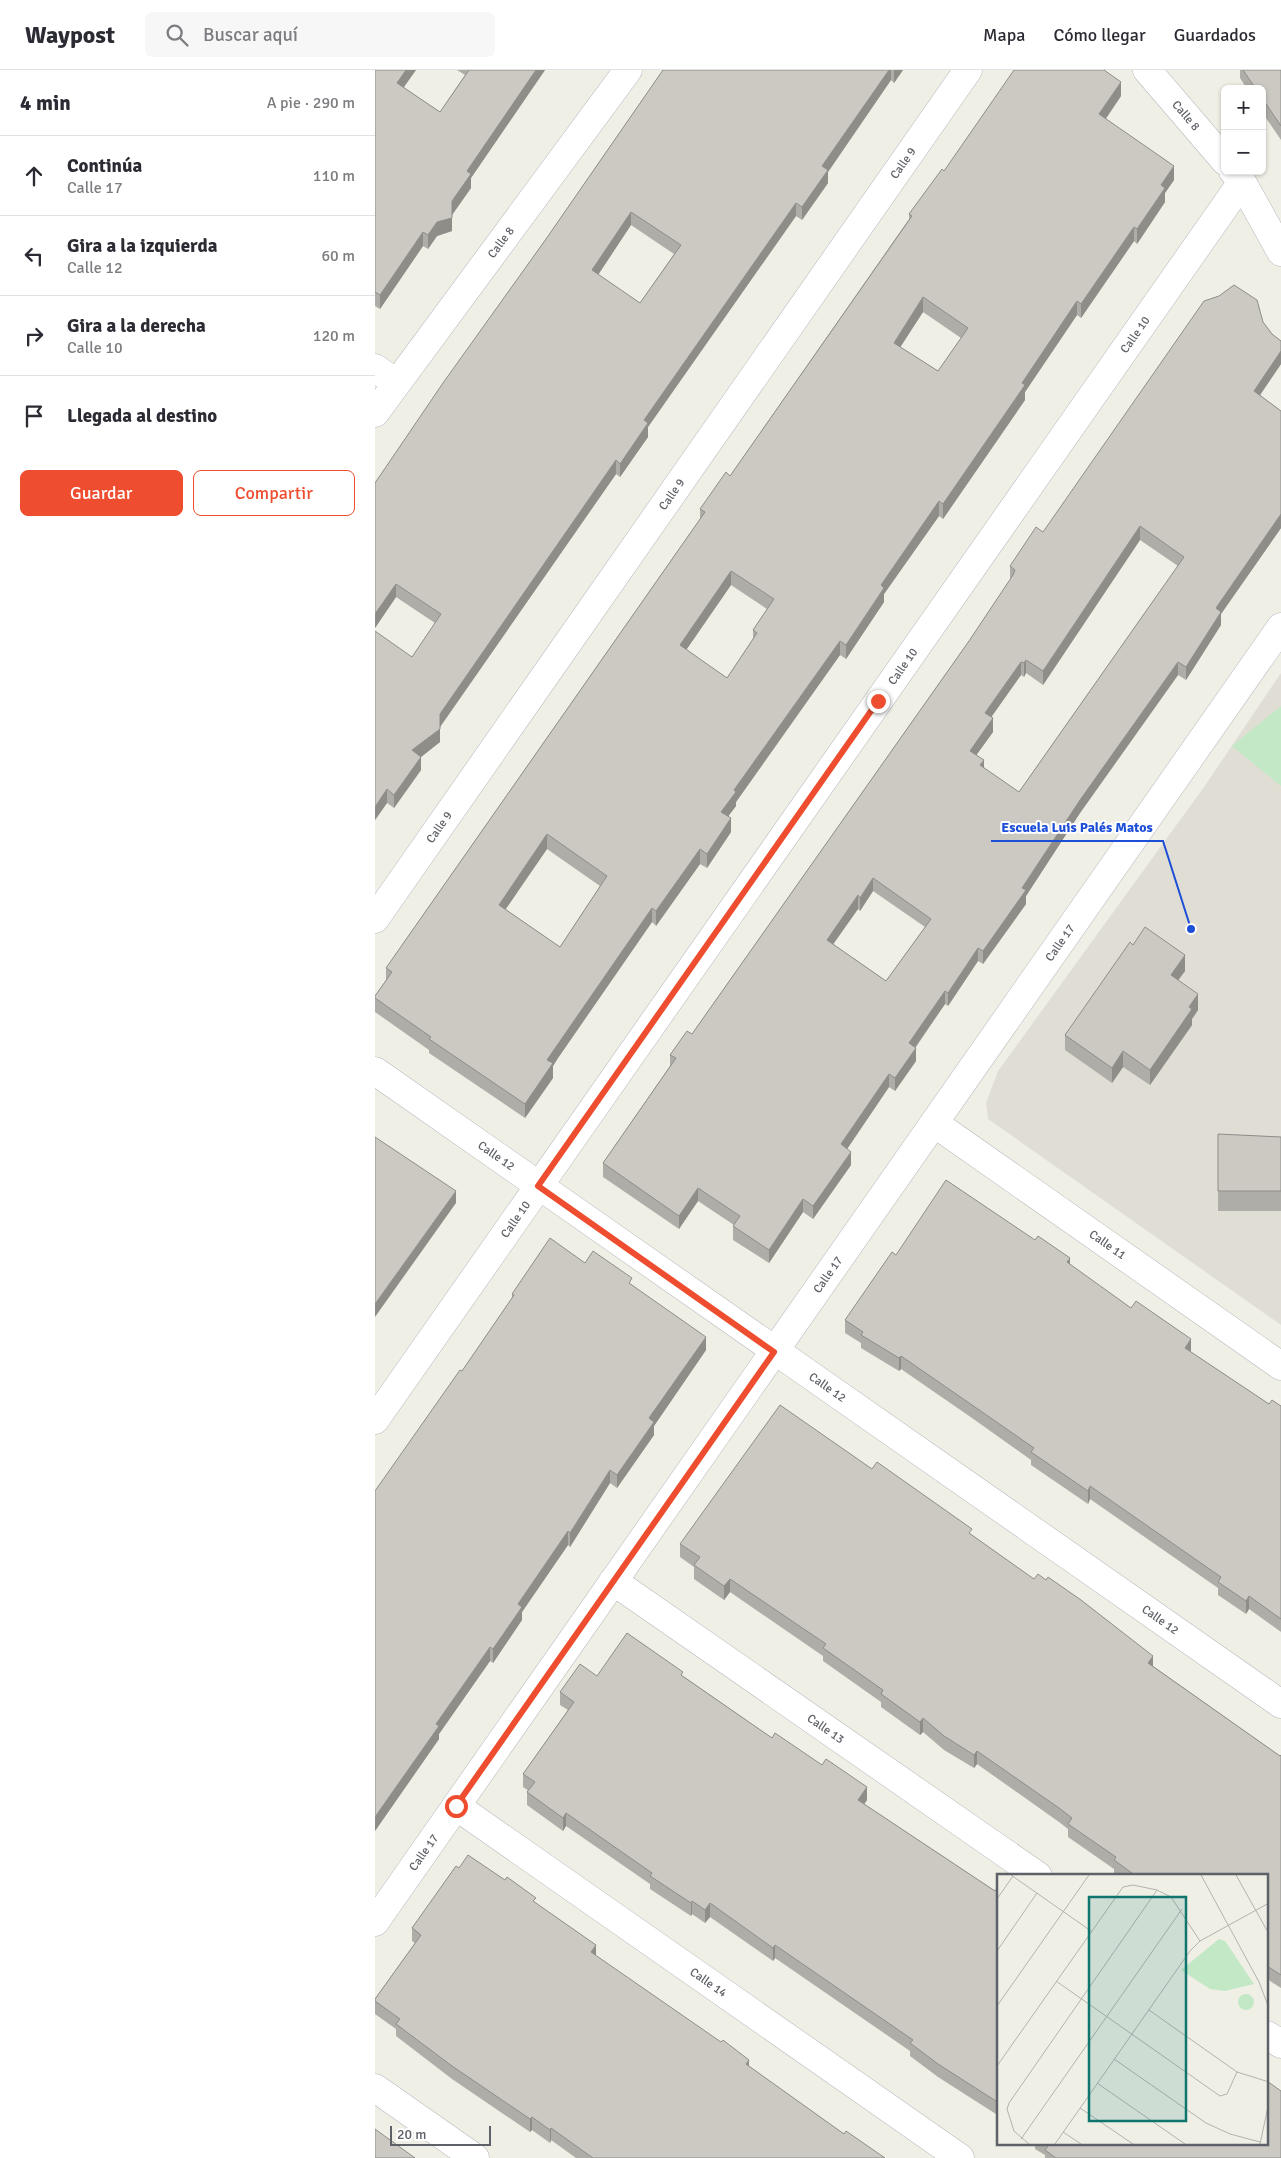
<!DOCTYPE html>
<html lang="es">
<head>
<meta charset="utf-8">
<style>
  body { margin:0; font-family:Signika,sans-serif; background:#f7f7f7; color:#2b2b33 }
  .controls { position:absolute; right:15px; top:15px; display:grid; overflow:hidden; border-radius:8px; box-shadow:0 1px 4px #0004 }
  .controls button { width:45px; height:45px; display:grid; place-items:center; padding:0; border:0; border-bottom:1px solid #e1e1e2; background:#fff; color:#2b2b33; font:25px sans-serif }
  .scale { position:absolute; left:15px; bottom:12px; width:101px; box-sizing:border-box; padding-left:5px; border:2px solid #5e6167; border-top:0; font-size:14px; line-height:18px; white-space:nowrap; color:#5e6167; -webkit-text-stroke:4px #fff; paint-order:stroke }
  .stop { position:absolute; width:15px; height:15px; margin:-11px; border:4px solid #ee4e2f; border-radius:50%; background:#fff }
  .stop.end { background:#ee4e2f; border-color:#fff; box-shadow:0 1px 5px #0008 }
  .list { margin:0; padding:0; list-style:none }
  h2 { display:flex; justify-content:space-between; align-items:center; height:65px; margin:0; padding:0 20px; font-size:21px }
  h2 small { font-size:16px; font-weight:400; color:#7c7c81 }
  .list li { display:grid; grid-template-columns:32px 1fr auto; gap:15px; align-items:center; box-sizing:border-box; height:80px; padding:0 20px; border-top:1px solid #e1e1e2 }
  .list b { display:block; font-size:19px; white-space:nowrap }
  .list p { margin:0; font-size:16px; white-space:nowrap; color:#7c7c81 }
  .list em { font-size:16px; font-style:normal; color:#7c7c81 }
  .actions { display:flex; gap:10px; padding:15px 20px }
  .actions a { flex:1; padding:11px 0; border:1px solid #ee4e2f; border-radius:8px; text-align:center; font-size:18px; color:#ee4e2f }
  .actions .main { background:#ee4e2f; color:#fff }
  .icon { flex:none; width:28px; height:28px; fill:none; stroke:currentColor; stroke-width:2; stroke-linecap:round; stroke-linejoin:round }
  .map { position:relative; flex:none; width:906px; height:2088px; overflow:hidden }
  header { display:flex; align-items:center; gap:30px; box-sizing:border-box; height:70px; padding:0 25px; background:#fff; border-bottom:1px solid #e1e1e2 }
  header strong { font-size:24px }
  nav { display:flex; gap:28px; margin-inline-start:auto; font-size:18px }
  .search { width:350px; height:45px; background:#f7f7f7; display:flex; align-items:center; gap:12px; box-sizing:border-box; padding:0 18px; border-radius:8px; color:#7c7c81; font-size:19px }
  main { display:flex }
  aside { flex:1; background:#fff }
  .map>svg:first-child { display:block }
  .education { fill:#e0ded4 }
  .pitch { fill:#c2e8c6 }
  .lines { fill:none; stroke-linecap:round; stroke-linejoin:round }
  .minor-casing { stroke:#b7b8bd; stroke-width:29 }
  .minor { stroke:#fff; stroke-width:28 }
  .wall { fill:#afada8; fill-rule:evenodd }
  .shaded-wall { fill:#8f8d88 }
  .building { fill:#ccc9c3; stroke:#8f8d88; fill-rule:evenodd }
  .route { stroke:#ee4e2f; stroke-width:6 }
  .labels { text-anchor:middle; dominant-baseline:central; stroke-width:4; stroke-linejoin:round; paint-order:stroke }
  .street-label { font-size:12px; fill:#5e6167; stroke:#fff }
  .inset-road { fill:none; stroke:#b2b2af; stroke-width:1 }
  .view { fill:#0f766e; fill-opacity:0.15; stroke:#0f766e; stroke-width:2.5 }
  .inset-edge { fill:none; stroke:#5e6167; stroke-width:2.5 }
  .leader { fill:none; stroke:#1d4ed8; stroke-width:2 }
  .callout-dot { fill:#1d4ed8; stroke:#fff; stroke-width:2 }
  .callout-label { font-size:14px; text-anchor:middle; font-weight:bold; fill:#1d4ed8; stroke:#fff; stroke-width:4; stroke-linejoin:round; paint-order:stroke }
</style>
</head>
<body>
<header>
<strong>Waypost</strong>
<div class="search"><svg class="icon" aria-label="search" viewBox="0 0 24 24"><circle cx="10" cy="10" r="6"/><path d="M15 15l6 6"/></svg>Buscar aquí</div>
<nav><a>Mapa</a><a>Cómo llegar</a><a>Guardados</a></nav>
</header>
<main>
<aside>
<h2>4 min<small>A pie · 290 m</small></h2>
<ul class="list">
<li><svg class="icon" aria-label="ahead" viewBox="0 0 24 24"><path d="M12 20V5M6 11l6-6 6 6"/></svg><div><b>Continúa</b><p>Calle 17</p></div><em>110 m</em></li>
<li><svg class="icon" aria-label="left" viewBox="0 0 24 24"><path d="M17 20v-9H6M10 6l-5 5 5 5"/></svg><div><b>Gira a la izquierda</b><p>Calle 12</p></div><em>60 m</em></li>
<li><svg class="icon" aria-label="right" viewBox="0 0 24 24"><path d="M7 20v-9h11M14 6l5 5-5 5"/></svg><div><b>Gira a la derecha</b><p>Calle 10</p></div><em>120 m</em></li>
<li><svg class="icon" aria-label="arrive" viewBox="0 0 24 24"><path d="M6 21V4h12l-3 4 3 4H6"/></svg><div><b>Llegada al destino</b></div></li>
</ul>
<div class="actions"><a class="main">Guardar</a><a>Compartir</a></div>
</aside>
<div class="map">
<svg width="906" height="2088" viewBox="0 0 906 2088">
  <rect width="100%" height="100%" fill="#f0efe6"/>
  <path class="education" d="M906,603V1255L613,1049L611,1033L623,1001L829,717Z"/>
  <path class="pitch" d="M906,636V716L857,676Z"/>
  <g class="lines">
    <defs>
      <g id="minor">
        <path id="s1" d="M772,0L850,91"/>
        <path d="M858,101L867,112L906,182"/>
        <path d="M0,298L21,313"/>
        <path id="s2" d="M0,343L253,0"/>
        <path id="s3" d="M0,849L593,0"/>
        <path id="s4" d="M0,1001L906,1634"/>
        <path id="s5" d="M559,1053L906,1296"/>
        <path id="s6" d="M0,1350L867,112"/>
        <path id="s7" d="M238,1511L663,1806"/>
        <path id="s8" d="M81,1736L585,2088"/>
        <path id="s9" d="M0,1852L906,557"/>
        <path d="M892,1965L906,1974"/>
        <path d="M0,2018L100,2088"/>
      </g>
    </defs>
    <use href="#minor" class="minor-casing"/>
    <use href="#minor" class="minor"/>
  </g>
  <g class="wall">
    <path d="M0,0H41L28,17L65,42L90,5L82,0H170L96,108V118L77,145V161L62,166L53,179L48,176L5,239L0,236Z"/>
    <path d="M288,0H528L519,13L516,10L453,102V113L427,150L421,146L273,357V367L245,407L241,404L65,657V672L46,687V700L19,738L12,733L0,750L37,587L60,553L21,527L0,558V413L171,169ZM256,155L299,184L265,233L223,205Z"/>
    <path d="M865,0H906V70L887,42V19H872L865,8Z"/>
    <path d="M746,26L731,49L799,110L790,123V132L762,174L759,171L706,248L702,245L650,322V330L568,449L564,446L509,524V532L471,589L465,585L361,732V736L353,746L356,762L332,798L325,794L281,856L277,852L183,988L178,996V1008L150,1048L54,983V980L0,942V926L11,910V898L325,449V439L355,406L534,149V144L569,101ZM548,242L586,268L563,301L525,277ZM356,515L392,539L378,560V569L352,608L311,580ZM172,779L225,816L185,877L130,839Z"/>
    <path d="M888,252L897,264L906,271V294L885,325L906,341V458L846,544V555L811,610L803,605L705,743L651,826V834L608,894L603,891L573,936L570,934L541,977V991L520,1021L514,1017L472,1079L476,1095L438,1149L428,1142L394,1193L358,1170V1156L359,1155L323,1131L304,1159L228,1107V1093L295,996V985L317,964L594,571L635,510V496L668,462ZM765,470L803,496L644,722L609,698L601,685L618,662L616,647L646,605L649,607L651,603L668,615ZM498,821L550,857L511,911L458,874L483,839L485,841Z"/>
    <path d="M758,875L810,901L803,910L823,940L817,949V955L775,1015L748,997L737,1013L690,980V965Z"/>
    <path d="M843,1064L906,1067V1141H843Z"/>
    <path d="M521,1185L695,1195L816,1282L894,1334L906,1336V1562L874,1539L871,1544L843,1525V1518L715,1429L713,1434L656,1395V1390L597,1348L526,1299L524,1301L486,1278V1273L470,1263V1250Z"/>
    <path d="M210,1193L257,1215L331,1280L279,1356V1365L242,1418L235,1413L195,1477L193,1475L147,1542V1550L118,1593L115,1591L64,1664V1669L0,1761L87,1301L137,1229V1224Z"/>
    <path d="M497,1399L597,1465L778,1596L905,1686L906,1685V1918L892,1909V1806H742L739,1804V1799L693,1767V1759L684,1752L602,1694L599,1698L569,1680L548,1662L545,1665L506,1637V1632L448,1591V1586L355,1522L349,1530L319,1509V1497L305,1487V1474Z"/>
    <path d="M222,1606H308L397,1668L492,1730L489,1734L620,1821L624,1815V2046L563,2007L535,1986V1981L400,1888L398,1891L335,1847L330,1853L317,1844L316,1846L275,1819V1814L191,1756L188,1761L152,1735V1722L154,1721L148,1717V1704L193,1640L185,1635V1622Z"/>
    <path d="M84,1798L161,1833L221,1886L374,1997L469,2064L510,2088H201L176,2070L175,2073L157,2060L155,2062L77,2009L21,1966V1959L0,1944V1929L40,1873L37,1871V1858Z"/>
    <path d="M660,2074H892L906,2088H670V2085L660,2079Z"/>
  </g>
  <g class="shaded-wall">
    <path d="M31,0H41L22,27V13Z"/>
    <path d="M161,0H170L96,108V118L77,145V131L92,101Z"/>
    <path d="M514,0H516V10L453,102V113L427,150V137L447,96Z"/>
    <path d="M519,0H528L519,13Z"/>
    <path d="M746,12V26L724,58V44Z"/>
    <path d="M799,96V110L790,123V132L762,174V159L786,115Z"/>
    <path d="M421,133V146L273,357V367L245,407V394L269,350Z"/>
    <path d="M256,142V155L217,214V200Z"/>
    <path d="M77,148V161L62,166L53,179V165L62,152Z"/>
    <path d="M759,157V171L706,248V234Z"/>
    <path d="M48,162V176L5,239V225Z"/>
    <path d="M548,227V242L519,287V273Z"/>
    <path d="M702,231V245L650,322V330L568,449V434L647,313Z"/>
    <path d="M906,281V294L879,334V321Z"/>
    <path d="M241,390V404L65,657V644Z"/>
    <path d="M564,431V446L509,524V532L471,589V575L506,515Z"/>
    <path d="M906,444V458L846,544V555L811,610V597L841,538Z"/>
    <path d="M765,456V470L668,615V601Z"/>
    <path d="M356,501V515L305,589V575Z"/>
    <path d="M21,514V527L0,558V544Z"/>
    <path d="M465,571V585L361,732V736L346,756V742L359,720Z"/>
    <path d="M651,590V603L649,607V593Z"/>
    <path d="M646,592V605L610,656V643Z"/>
    <path d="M803,592V605L705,743L651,826V834L608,894V881L647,818L705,730Z"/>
    <path d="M618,648V662L595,694V681Z"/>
    <path d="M65,659V672L46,687V700L19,738V725L37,680Z"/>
    <path d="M609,690V704L605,695Z"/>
    <path d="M12,719V733L0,750V737Z"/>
    <path d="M356,748V762L332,798V784Z"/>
    <path d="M172,764V779L124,849V835Z"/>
    <path d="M325,779V794L281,856V841Z"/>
    <path d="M498,808V821L485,841V828Z"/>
    <path d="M483,825V839L452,883V870Z"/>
    <path d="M277,838V852L183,988L178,996V1008L150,1048V1034L172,990L183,974Z"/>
    <path d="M603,878V891L573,936V923Z"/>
    <path d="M810,885V901L796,920V905Z"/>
    <path d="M570,921V934L534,986V973Z"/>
    <path d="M823,924V940L817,949V955L775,1015V1000L814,937Z"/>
    <path d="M541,978V991L520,1021V1008Z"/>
    <path d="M748,981V997L737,1013V998Z"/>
    <path d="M514,1004V1017L466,1088V1074Z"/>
    <path d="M476,1082V1095L438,1149V1136Z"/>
    <path d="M323,1118V1131L304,1159V1146Z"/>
    <path d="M81,1121V1133L0,1247V1234Z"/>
    <path d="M428,1129V1142L394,1193V1180Z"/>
    <path d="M695,1188V1200L692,1192Z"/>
    <path d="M331,1267V1280L279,1356V1365L242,1418V1405L274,1348Z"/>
    <path d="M816,1269V1282L810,1278Z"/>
    <path d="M526,1286V1299L524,1301V1288Z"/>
    <path d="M235,1400V1413L195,1477V1463Z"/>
    <path d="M715,1416V1429L713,1434V1421Z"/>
    <path d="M193,1461V1475L147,1542V1550L118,1593V1579L143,1534Z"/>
    <path d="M355,1509V1522L349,1530V1516Z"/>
    <path d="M874,1526V1539L871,1544V1531Z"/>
    <path d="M115,1577V1591L64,1664V1669L0,1761V1747L61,1654Z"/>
    <path d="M778,1586V1599L773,1593Z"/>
    <path d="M548,1648V1662L545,1665V1652Z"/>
    <path d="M602,1681V1694L599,1698V1685Z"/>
    <path d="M492,1717V1730L483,1743V1730Z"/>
    <path d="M191,1743V1756L188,1761V1748Z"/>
    <path d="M317,1831V1844L316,1846V1833Z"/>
    <path d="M335,1833V1847L330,1853V1840Z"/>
    <path d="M221,1875V1888L216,1882Z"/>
    <path d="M400,1875V1888L398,1891V1878Z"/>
    <path d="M374,1990V2002L371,1994Z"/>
    <path d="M157,2047V2060L155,2062V2049Z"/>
    <path d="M176,2058V2070L175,2073V2060Z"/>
  </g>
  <g class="building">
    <path d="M0,0H31L22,13L65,42L94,0H161L92,101L96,104L77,131V148L62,152L53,165L48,162L5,225L0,222Z"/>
    <path d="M288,0H514L447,96L453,100L427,137L421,133L269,350L273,353L245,394L241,390L65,644V659L37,680L46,687L19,725L12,719L0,737V561L37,587L66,544L21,514L0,544V413L68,313L171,169ZM256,142L306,175L265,233L217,200Z"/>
    <path d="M639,0H729L746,12L724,44L799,96L786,115L790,118L762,159L759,157L706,234L702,231L647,313L650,315L568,434L564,431L506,515L509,518L471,575L465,571L359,720L361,722L346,742L356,748L332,784L325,779L281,841L277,838L183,974L172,990L178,993L150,1034L54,969L56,967L0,928V926L17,902L11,898L330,442L325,439L351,402L355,406L537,146L534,144L567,99L569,101ZM548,227L593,258L563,301L519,273ZM356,501L399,529L378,560L382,563L352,608L305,575ZM172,764L232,806L185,877L124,835Z"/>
    <path d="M868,0H906V56L887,28V19H881Z"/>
    <path d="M859,215L882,230L888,252L897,264L906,271V281L879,321L906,341V444L841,538L846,542L811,597L803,592L705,730L647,818L651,820L608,881L603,878L573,923L570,921L534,973L541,978L520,1008L514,1004L466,1074L476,1082L438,1136L428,1129L394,1180L358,1156L365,1146L323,1118L304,1146L228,1093L301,988L295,985L312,961L317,964L594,571L638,505L640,500L635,496L661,457L668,462L829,231L844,226ZM765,456L809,487L644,722L605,695L609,690L595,681L618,648L610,643L646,592L649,593L651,590L668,601ZM498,808L556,849L511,911L452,870L483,825L485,828Z"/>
    <path d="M770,857L810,885L796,905L823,924L814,937L817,939L775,1000L748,981L737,998L690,965L755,872L758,875Z"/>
    <path d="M843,1064L906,1067V1121H843Z"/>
    <path d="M0,1067L81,1121L0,1234Z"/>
    <path d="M571,1110L660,1170L663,1166L695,1188L692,1192L756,1238L761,1231L816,1269L810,1278L894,1334L897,1330L906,1336V1549L874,1526L871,1531L843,1512L846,1507L715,1416L713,1421L656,1382L659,1378L597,1335L526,1286L524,1288L486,1265L488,1262L470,1250L517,1182L521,1185Z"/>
    <path d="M175,1168L210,1193L218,1181L257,1208L254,1213L331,1267L274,1348L279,1352L242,1405L235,1400L195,1463L193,1461L143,1534L147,1537L118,1579L115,1577L61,1654L64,1656L0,1747V1421L85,1300L87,1301L139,1225L137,1224Z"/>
    <path d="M405,1335L497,1399L502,1392L536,1416L597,1459L594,1463L659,1509L663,1504L671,1510L673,1507L706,1530L778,1586L773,1593L905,1686L906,1685V1905L892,1896V1806H761L739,1790L741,1787L693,1754L697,1748L684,1738L602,1681L599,1685L569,1666L548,1648L545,1652L506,1624L508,1620L448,1578L451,1574L355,1509L349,1516L319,1495L325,1487L305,1474Z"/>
    <path d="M252,1563L308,1602L306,1605L397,1668L400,1663L447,1695L451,1689L492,1717L483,1730L620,1821L624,1815V2033L563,1994L535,1973L538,1970L400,1875L398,1878L335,1833L330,1840L317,1831L316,1833L275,1806L277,1803L191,1743L188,1748L152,1722L160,1712L148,1704L199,1632L185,1622L205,1594L222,1606Z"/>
    <path d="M93,1785L130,1810L132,1807L161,1828L158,1831L221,1875L216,1882L346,1972L348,1970L374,1990L371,1994L469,2064L471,2061L510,2088H218L176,2058L175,2060L157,2047L155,2049L77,1996L21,1954L25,1949L0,1931V1929L46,1865L37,1858L81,1796L84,1798Z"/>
    <path d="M892,2011L906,2021V2088H681L670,2080L674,2075L673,2074H892Z"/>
    <path d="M0,2059L40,2088H0Z"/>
  </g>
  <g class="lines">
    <path class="route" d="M81,1736L399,1282L163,1116L503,631"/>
  </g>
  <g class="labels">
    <g class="street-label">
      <text stroke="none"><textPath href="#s1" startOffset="60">Calle 8</textPath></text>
      <text stroke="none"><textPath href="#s3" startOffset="922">Calle 9</textPath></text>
      <text stroke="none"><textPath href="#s2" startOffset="212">Calle 8</textPath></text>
      <text stroke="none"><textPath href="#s6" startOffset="1325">Calle 10</textPath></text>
      <text stroke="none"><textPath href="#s3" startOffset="518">Calle 9</textPath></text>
      <text stroke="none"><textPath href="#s6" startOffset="920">Calle 10</textPath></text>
      <text stroke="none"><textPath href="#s3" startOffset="112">Calle 9</textPath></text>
      <text stroke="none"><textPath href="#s9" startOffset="1195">Calle 17</textPath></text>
      <text stroke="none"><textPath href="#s4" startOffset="148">Calle 12</textPath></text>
      <text stroke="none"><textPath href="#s6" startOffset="245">Calle 10</textPath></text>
      <text stroke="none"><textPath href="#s5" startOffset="212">Calle 11</textPath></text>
      <text stroke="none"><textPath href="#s9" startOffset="790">Calle 17</textPath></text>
      <text stroke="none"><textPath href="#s4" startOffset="552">Calle 12</textPath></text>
      <text stroke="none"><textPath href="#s4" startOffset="958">Calle 12</textPath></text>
      <text stroke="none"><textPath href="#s7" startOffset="259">Calle 13</textPath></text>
      <text stroke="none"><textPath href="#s9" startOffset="85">Calle 17</textPath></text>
      <text stroke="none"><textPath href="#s8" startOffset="308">Calle 14</textPath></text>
    </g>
  </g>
  <g transform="translate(622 1804)">
    <rect width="271" height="271" fill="#f0efe6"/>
    <path d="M222,65L228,67L257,110L228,117L213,115L184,96ZM241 128a8 8 0 1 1 16 0a8 8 0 1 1-16 0Z" fill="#c2e8c6"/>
    <path class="inset-road" d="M14,1L94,57M204,1L262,108L272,134M239,1L272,60M0,25L16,2M0,77L40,19M59,107L223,222L230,220L240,198M0,132L92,1M152,136L240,198L272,208M117,185L209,249L233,260L263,268M0,192L126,13L136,11L160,16L174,23L203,67M100,209L188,270M83,234L136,270M66,258L84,270M24,265L185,35M32,270L17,257L10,235L12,229L160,16M58,270L193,77L203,67L272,29M263,270L272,228"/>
    <path class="view" d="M92,23H189V247H92Z"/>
    <rect width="271" height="271" class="inset-edge"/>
  </g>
  <path class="leader" d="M816 859L788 771H616"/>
  <circle class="callout-dot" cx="816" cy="859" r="5"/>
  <g class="callout-label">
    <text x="702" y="762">Escuela Luis Palés Matos</text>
  </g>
</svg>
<div class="controls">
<button>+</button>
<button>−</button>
</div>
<div class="scale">20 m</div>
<div class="stop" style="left:81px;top:1736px"></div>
<div class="stop end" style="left:503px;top:631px"></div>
</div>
</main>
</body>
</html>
